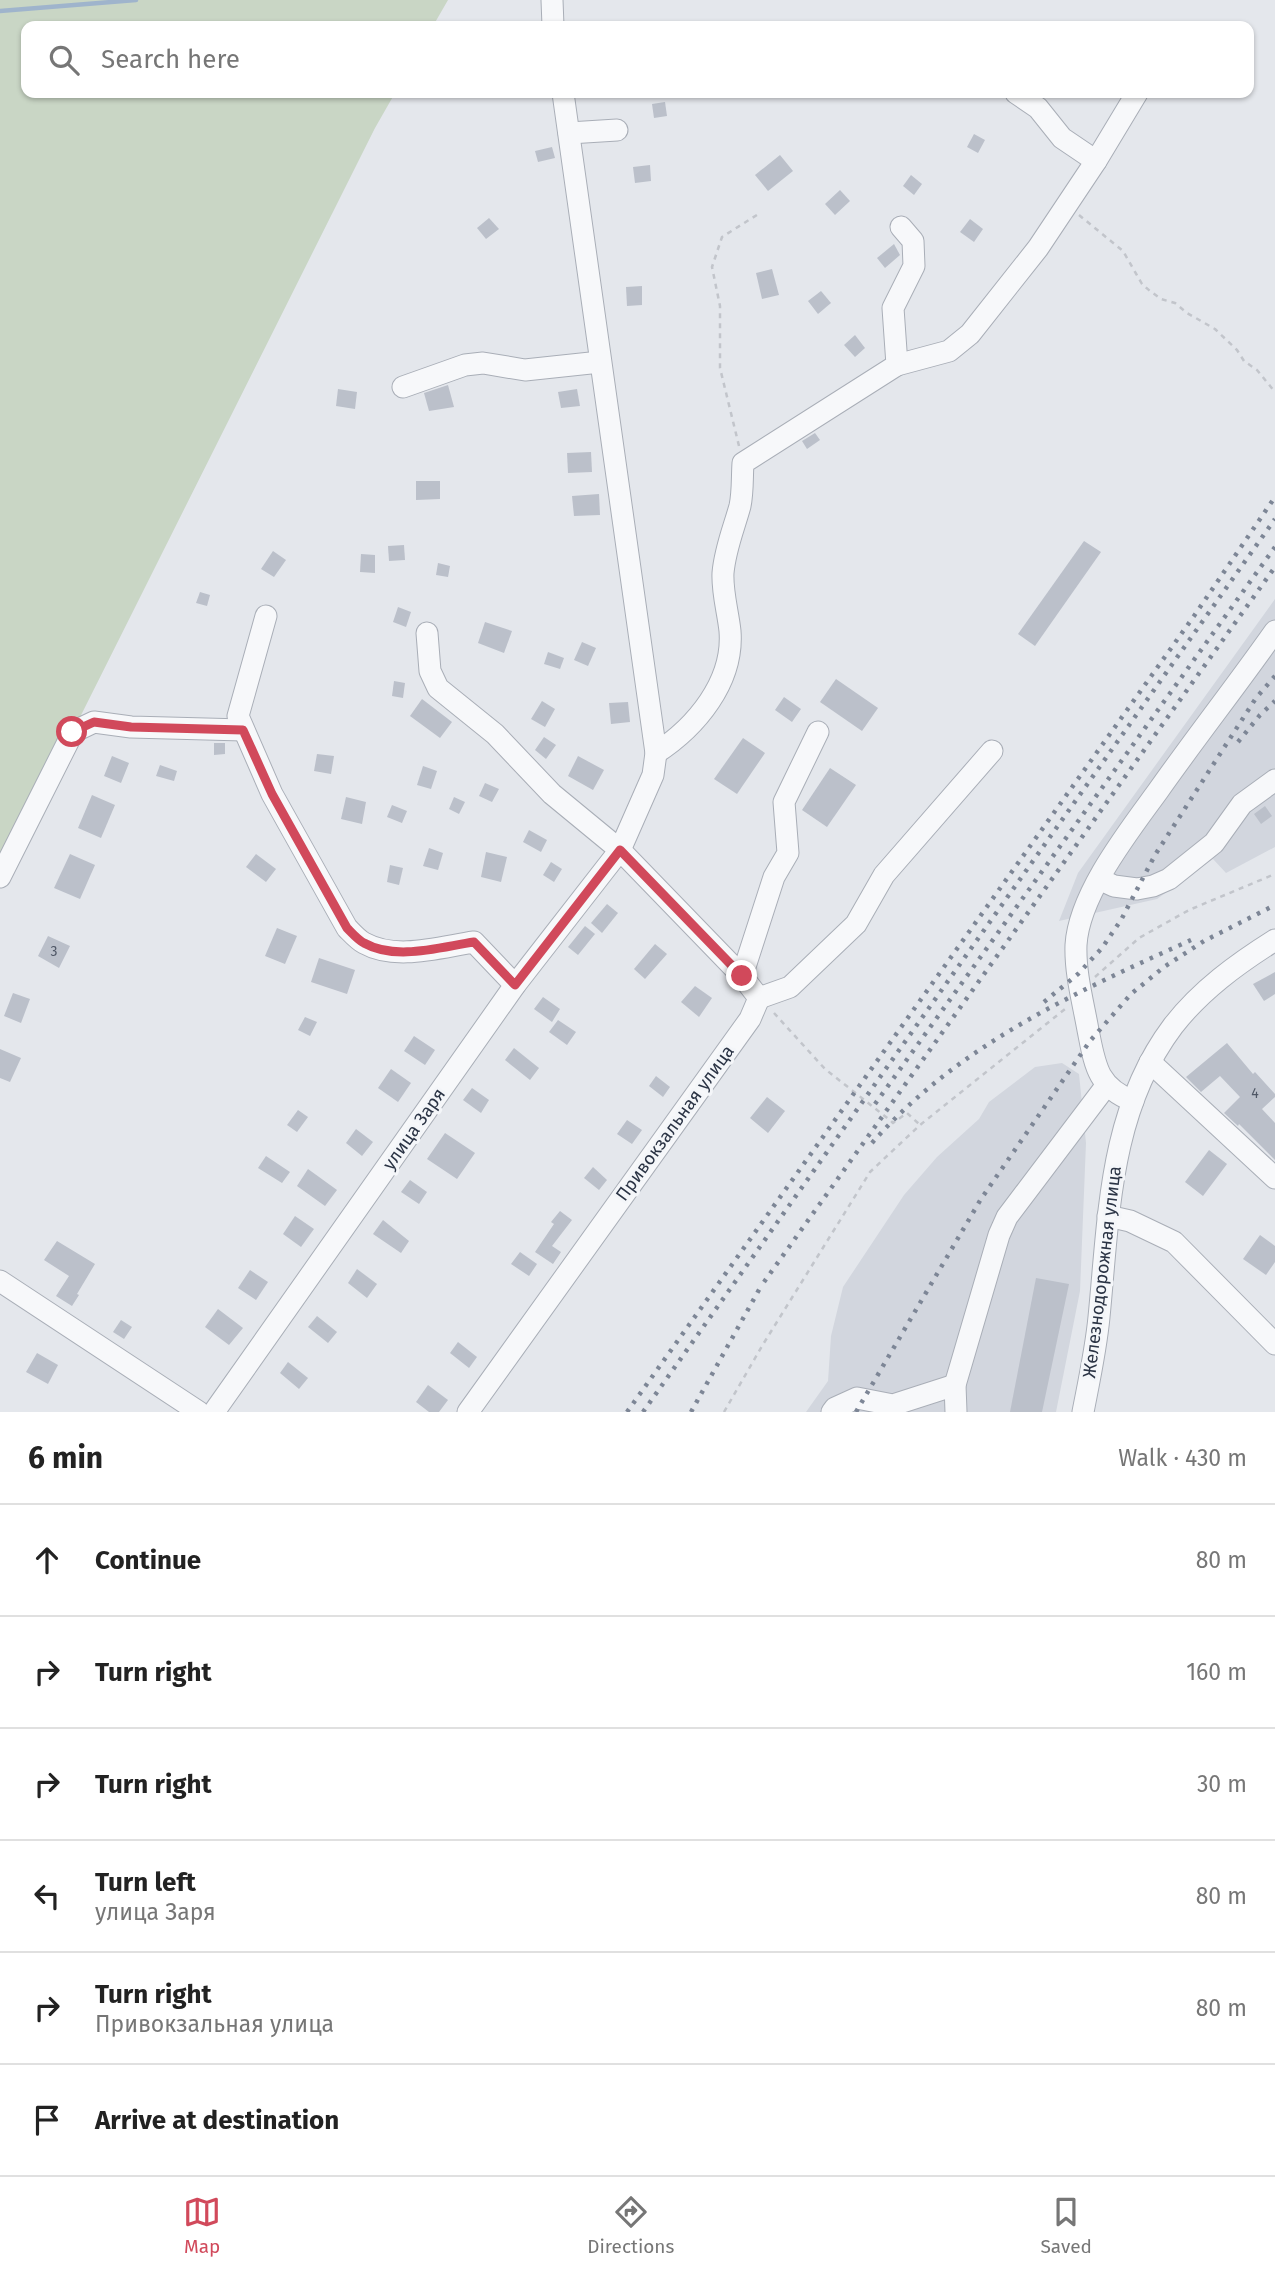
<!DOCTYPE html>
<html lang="en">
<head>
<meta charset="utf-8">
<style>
  body { margin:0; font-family:"Fira Sans",sans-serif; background:#f2f2f2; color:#222 }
  .stop { position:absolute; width:21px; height:21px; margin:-16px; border:5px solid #d1495b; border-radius:50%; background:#fff }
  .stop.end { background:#d1495b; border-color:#fff; box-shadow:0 2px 7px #0008 }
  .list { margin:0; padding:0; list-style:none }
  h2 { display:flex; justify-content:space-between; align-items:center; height:91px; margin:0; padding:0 28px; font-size:30px }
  h2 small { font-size:23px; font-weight:400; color:#767676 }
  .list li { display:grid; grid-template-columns:46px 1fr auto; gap:21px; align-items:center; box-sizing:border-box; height:112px; padding:0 28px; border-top:2px solid #e0e0e0 }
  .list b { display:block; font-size:26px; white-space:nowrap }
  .list p { margin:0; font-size:23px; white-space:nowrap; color:#767676 }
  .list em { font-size:23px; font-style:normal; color:#767676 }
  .icon { flex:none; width:38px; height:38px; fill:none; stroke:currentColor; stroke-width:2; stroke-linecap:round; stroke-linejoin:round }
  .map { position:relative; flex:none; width:1275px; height:1412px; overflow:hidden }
  .search { position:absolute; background:#fff; box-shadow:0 2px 5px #0004; left:21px; right:21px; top:21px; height:77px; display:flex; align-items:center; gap:18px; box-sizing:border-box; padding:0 24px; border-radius:14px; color:#767676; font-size:26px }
  .sheet { height:763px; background:#fff }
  nav { display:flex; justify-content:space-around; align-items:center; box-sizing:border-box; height:98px; border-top:2px solid #e0e0e0; background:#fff; font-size:19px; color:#767676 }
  nav a { display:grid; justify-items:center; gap:4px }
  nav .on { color:#d1495b }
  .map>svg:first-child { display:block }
  .built { fill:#d2d6de }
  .green { fill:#c9d6c5 }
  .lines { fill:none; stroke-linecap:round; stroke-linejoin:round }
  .stream { stroke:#9fb4cc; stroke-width:4.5 }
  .building { fill:#bbc0ca }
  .minor-casing { stroke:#a9aeb7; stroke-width:23 }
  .path { stroke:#c2c5cb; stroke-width:2.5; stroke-dasharray:5 5; stroke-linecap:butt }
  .minor { stroke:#f7f8fa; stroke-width:21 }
  .rail { stroke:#7d8696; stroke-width:4.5; stroke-dasharray:3.5 7; stroke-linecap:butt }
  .route { stroke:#d1495b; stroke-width:9 }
  .labels { text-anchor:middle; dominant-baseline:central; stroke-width:6; stroke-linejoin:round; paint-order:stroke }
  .number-label { font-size:14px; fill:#4f5766 }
  .street-label { font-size:18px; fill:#2b3445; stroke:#f4f6f9 }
</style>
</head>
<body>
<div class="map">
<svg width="1275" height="1412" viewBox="0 0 1275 1412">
  <rect width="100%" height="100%" fill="#e4e7ec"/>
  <g class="built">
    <path d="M1275,599V847L1226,873L1213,859L1157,899L1059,921L1078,873Z"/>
    <path d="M1062,1063L1079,1074L1086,1143L1080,1291L1056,1412H806L828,1381L831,1336L843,1287L904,1195L937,1157L979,1119L989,1102L1035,1067Z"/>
  </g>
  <path class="green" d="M0,0H448L433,26H26V93H395L375,128L0,877Z"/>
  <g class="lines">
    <path class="stream" d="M0,11L136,0"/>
  </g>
  <g class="building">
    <path d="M665,102L667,116L654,118L652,104Z"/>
    <path d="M974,134L985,140L978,153L967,147Z"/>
    <path d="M552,147L555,158L538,162L535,151Z"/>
    <path d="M780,155L793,171L768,191L755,175Z"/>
    <path d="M650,165L651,181L635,183L633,167Z"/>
    <path d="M911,175L922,184L914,195L903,186Z"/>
    <path d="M840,190L850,201L835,215L825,204Z"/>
    <path d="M489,218L499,229L486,239L477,228Z"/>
    <path d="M970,219L983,229L974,242L960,232Z"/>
    <path d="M894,244L900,255L885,268L877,258Z"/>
    <path d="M772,269L779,295L762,299L756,273Z"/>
    <path d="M642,286V305L627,306L626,287Z"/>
    <path d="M821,291L831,303L818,314L808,301Z"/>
    <path d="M855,335L865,348L855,357L844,345Z"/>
    <path d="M448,385L454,407L429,411L424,393Z"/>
    <path d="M338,389L357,392L355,409L336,406Z"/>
    <path d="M577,389L580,406L561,408L558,392Z"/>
    <path d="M815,433L820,440L807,449L802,441Z"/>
    <path d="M591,452L592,472L568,473L567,453Z"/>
    <path d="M416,481H440V499L416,500Z"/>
    <path d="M599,494L600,515L574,516L572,496Z"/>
    <path d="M1084,541L1101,552L1035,646L1018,634Z"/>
    <path d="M404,545L405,560L389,561L388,546Z"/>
    <path d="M273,551L286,560L274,577L261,569Z"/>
    <path d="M361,554L375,555V573L360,572Z"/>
    <path d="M438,563L450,566L448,577L436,575Z"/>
    <path d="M200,592L210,595L207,606L196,603Z"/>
    <path d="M398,607L411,612L406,627L393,622Z"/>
    <path d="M485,622L512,631L504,653L478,643Z"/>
    <path d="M582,642L596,648L588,666L574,660Z"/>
    <path d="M548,652L564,658L560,669L544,664Z"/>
    <path d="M836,679L878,708L862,731L820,702Z"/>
    <path d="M394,681L405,683L403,698L392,696Z"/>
    <path d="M784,697L801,709L792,722L775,710Z"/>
    <path d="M422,699L452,722L440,738L410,716Z"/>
    <path d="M542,701L555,709L545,727L531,719Z"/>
    <path d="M628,702L630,722L611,724L609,703Z"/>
    <path d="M544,737L556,745L546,759L535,750Z"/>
    <path d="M743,738L765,753L737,794L714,779Z"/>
    <path d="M214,743H225V754L214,755Z"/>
    <path d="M317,754L334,756L331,774L314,771Z"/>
    <path d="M112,756L129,763L121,783L104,776Z"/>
    <path d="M578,756L604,770L593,790L568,776Z"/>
    <path d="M160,765L177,771L174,781L156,776Z"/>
    <path d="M423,766L437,771L431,789L417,785Z"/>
    <path d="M830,768L856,785L827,827L802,810Z"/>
    <path d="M485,783L499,789L492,802L479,796Z"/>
    <path d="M92,795L115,805L101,838L78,828Z"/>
    <path d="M346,797L366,802L362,824L341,819Z"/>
    <path d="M454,797L465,802L459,814L449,809Z"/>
    <path d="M392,805L407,811L402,823L387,817Z"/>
    <path d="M1265,806L1272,816L1261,824L1254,814Z"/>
    <path d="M529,830L547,840L541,852L523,842Z"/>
    <path d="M429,848L443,853L438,870L423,866Z"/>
    <path d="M486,852L507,857L501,882L481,877Z"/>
    <path d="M70,854L95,865L80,899L54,888Z"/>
    <path d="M256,854L276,869L266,882L246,867Z"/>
    <path d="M551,862L562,869L554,882L543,875Z"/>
    <path d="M390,865L403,868L399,885L387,882Z"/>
    <path d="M607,904L618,913L602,933L591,923Z"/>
    <path d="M585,926L595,934L578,955L568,947Z"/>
    <path d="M277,928L297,936L285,964L265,956Z"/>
    <path d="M48,936L70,946L59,968L38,956Z"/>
    <path d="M655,944L667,954L645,979L634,969Z"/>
    <path d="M319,958L355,970L347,994L311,982Z"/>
    <path d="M1275,972V994L1264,1001L1253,984Z"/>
    <path d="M695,986L712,998L699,1017L681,1002Z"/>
    <path d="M13,993L30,999L21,1023L4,1016Z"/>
    <path d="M543,997L560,1009L552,1022L534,1009Z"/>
    <path d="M305,1017L317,1022L310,1036L298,1030Z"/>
    <path d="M558,1020L576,1032L567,1045L549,1032Z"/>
    <path d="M414,1036L435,1050L425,1065L404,1051Z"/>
    <path d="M1227,1043L1253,1074L1255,1072L1275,1094V1097L1262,1109L1275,1123V1160L1239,1124L1238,1126L1224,1113L1240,1097L1220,1076L1201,1092L1186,1077Z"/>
    <path d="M514,1048L539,1068L530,1080L505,1060Z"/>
    <path d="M0,1049L21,1058L10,1082L0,1078Z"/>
    <path d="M391,1069L411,1083L398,1102L378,1088Z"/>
    <path d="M656,1076L670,1087L663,1097L649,1086Z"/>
    <path d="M472,1088L489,1100L481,1113L463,1100Z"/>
    <path d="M767,1097L785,1111L768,1133L750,1118Z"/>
    <path d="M298,1110L308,1117L297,1132L287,1125Z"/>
    <path d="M627,1120L642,1130L632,1144L617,1134Z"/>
    <path d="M356,1129L373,1142L362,1156L346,1143Z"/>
    <path d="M445,1133L475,1153L457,1179L427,1159Z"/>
    <path d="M1209,1150L1227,1164L1203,1196L1185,1182Z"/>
    <path d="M266,1156L290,1172L282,1183L258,1168Z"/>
    <path d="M593,1167L607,1180L599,1190L584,1178Z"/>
    <path d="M308,1169L337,1190L325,1206L297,1186Z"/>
    <path d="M410,1180L427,1192L419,1204L401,1192Z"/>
    <path d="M560,1211L572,1220L552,1246L561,1252L553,1264L535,1252L554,1224L551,1222Z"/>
    <path d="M295,1216L314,1229L301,1247L283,1234Z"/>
    <path d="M383,1220L409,1241L401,1253L373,1234Z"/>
    <path d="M1260,1235L1275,1246V1262L1266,1275L1243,1259Z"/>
    <path d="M57,1241L95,1264L77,1294L79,1295L72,1306L56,1296L69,1276L44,1260Z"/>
    <path d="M520,1252L537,1264L529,1276L511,1264Z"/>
    <path d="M357,1269L377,1284L367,1298L348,1283Z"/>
    <path d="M250,1270L268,1282L256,1300L238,1288Z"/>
    <path d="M1036,1278L1069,1284L1042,1412H1010Z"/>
    <path d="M218,1309L243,1328L229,1345L205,1327Z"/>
    <path d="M317,1316L337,1332L328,1343L308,1327Z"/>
    <path d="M121,1320L132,1327L124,1339L113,1332Z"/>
    <path d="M458,1342L477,1357L469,1368L450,1353Z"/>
    <path d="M37,1353L58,1365L48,1384L26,1372Z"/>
    <path d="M288,1362L308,1378L299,1389L280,1373Z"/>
    <path d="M428,1385L448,1400L439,1412H429L416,1402Z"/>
  </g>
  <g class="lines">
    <defs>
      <g id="minor">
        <path d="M552,0L553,26"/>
        <path d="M569,133L617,130"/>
        <path d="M1096,161L1137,93"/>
        <path d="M897,365L949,351L970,334L1038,248L1096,161L1062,138L1038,108L1016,93"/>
        <path d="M403,387L465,365L483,363L525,370L600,362"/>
        <path d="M266,616L238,716L272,794L347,928C352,933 358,940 364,943C396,961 440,947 474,942L515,985"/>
        <path d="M427,633L430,671L438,688L495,734L552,794L620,850L742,976L759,998L750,1019L468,1412"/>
        <path d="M656,753C696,727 734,682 730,631C728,612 722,592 723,573C725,549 734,528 740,506C743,492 742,477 743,463L897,365L893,308L914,266L913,241L901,227"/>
        <path d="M0,877L73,732L94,722L131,727L243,730"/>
        <path d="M1099,879L1114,886L1137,889L1153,886L1169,879L1214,843L1242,804L1275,780"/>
        <path d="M742,976L774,877L788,853L784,802L818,732"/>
        <path d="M759,998L790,987L856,924L884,875L992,751"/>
        <path d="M1150,1062L1275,1178"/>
        <path d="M1133,1101C1097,1087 1095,1065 1088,1030C1083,1002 1075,973 1076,945C1079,894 1129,831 1158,791C1196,737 1237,685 1275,631"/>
        <path d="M1108,1216L1130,1221L1174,1242L1275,1344"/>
        <path d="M0,1281L199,1412"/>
        <path d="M214,1412L515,985L620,850L653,775L656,753L563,93"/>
        <path d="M832,1412L835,1408L857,1398L893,1405L955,1385"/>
        <path d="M956,1412L955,1385L999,1235L1007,1217L1106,1086"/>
        <path d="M1083,1412C1089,1381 1096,1349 1099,1317C1109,1216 1109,1111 1173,1026C1201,990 1237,964 1275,940"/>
      </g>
    </defs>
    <use href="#minor" class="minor-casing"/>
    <g class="path">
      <path d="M1079,215L1123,251L1142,284L1150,291L1161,299L1175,303L1187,313L1215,329L1237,350L1244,361L1257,370L1275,392"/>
      <path d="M739,446L720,368V306L712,267L722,237L760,213"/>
      <path d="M1095,977L1139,938L1189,910L1275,874"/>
      <path d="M774,1013L825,1069L891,1121L893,1123L907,1113L919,1124"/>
      <path d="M724,1412L762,1346L870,1172L920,1125L1065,1009"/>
    </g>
    <use href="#minor" class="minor"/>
    <g class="rail">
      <path d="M1238,742L1260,715L1275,701"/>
      <path d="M1044,1002L1078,974L1102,948L1121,920L1155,855L1256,698L1275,676"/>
      <path d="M875,1104L1275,547"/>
      <path d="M872,1143C958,1045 1074,993 1191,940"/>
      <path d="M764,1282L1275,567"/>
      <path d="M627,1412L1194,616L1275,497"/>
      <path d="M643,1412L1275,519"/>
      <path d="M691,1412L760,1288"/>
      <path d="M856,1412L981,1199L1090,1041L1131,994L1164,967L1204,941L1275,905"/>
    </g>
  </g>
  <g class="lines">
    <path class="route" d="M72,732L94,722L131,727L243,730L272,794L347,928C352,933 358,940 364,943C396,961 440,947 474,942L515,985L620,850L742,976"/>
  </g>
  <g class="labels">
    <g class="number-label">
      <text x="54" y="951">3</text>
      <text x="1255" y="1093">4</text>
    </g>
    <g class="street-label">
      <text transform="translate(675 1123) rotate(-54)">Привокзальная улица</text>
      <text transform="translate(414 1129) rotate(-55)">улица Заря</text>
      <text transform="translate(1102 1272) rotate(-83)">Железнодорожная улица</text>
    </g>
  </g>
</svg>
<div class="stop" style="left:72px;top:732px"></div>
<div class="stop end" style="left:742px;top:976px"></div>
<div class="search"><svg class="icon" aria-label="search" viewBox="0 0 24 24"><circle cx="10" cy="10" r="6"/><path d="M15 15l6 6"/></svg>Search here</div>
</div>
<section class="sheet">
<h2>6 min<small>Walk · 430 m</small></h2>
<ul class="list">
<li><svg class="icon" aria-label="ahead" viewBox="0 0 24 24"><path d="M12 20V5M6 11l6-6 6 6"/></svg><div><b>Continue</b></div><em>80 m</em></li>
<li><svg class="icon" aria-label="right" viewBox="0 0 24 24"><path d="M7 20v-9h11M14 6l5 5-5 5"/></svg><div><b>Turn right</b></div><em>160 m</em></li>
<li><svg class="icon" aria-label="right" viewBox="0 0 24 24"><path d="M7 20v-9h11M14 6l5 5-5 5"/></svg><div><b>Turn right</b></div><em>30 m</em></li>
<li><svg class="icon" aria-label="left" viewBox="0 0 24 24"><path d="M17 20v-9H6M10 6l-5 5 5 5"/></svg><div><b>Turn left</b><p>улица Заря</p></div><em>80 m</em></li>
<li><svg class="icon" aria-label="right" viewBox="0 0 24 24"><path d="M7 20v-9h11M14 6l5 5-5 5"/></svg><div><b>Turn right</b><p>Привокзальная улица</p></div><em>80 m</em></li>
<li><svg class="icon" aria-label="arrive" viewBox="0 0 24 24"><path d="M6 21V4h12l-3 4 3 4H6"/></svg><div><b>Arrive at destination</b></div></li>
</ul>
</section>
<nav>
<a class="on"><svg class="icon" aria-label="map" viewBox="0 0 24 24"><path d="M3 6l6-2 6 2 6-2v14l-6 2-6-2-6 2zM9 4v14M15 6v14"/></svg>Map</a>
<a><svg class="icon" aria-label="directions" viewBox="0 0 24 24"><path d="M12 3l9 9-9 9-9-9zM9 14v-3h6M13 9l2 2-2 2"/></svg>Directions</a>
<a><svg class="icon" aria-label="saved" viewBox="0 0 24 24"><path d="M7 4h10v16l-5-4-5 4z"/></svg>Saved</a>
</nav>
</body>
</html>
